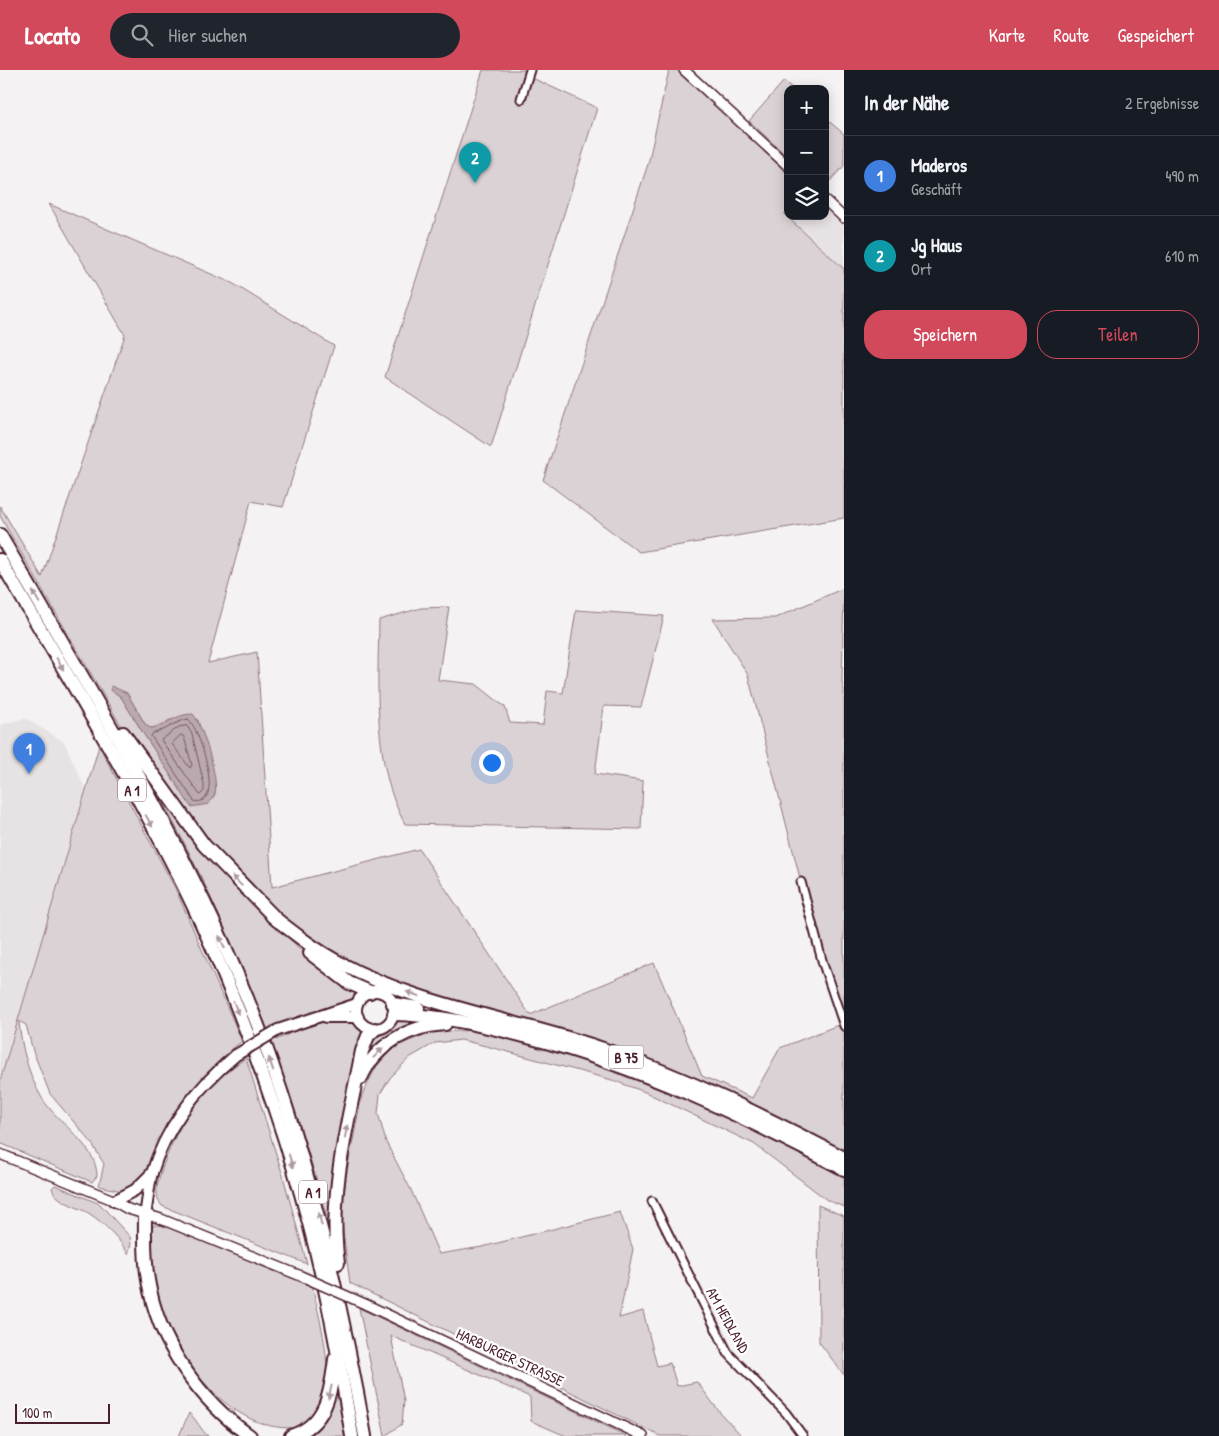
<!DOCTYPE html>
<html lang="de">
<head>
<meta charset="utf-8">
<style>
  body { margin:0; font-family:"Patrick Hand",sans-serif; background:#20242c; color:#f1f3f6 }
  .controls { position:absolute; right:15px; top:15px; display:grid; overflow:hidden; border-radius:10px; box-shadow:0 2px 12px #0003 }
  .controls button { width:45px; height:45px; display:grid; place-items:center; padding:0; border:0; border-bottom:1px solid #363941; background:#171b24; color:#f1f3f6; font:25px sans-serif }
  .scale { position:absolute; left:15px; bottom:12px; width:95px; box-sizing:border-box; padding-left:5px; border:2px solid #4a1f2b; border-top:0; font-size:14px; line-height:18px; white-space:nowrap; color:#4a1f2b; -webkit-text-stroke:4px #fff; paint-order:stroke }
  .you { position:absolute; left:491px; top:692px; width:18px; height:18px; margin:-12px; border:4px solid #fff; border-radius:50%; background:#1a73e8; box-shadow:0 0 0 8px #1a73e833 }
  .badge { display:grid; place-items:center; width:32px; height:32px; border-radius:50%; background:#d1495b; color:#fff; font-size:16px; font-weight:700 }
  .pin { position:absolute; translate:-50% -41px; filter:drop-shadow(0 1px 2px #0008) }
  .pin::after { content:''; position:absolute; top:26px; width:18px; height:15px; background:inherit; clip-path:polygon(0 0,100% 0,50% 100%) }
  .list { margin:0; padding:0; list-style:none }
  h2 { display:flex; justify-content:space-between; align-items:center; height:65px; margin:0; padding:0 20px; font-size:21px }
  h2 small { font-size:16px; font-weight:400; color:#9ea1a6 }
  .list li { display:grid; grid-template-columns:32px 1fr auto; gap:15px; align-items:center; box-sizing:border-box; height:80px; padding:0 20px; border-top:1px solid #363941 }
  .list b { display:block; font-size:19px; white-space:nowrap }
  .list p { margin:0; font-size:16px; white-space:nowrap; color:#9ea1a6 }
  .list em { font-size:16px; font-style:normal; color:#9ea1a6 }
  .actions { display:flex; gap:10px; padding:15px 20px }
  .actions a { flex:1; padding:11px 0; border:1px solid #d1495b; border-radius:20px; text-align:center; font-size:18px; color:#d1495b }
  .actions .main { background:#d1495b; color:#fff }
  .icon { flex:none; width:28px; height:28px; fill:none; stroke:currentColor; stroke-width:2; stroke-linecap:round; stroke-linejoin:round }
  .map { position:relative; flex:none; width:844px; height:1366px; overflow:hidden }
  header { display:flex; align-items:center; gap:30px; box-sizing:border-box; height:70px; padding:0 25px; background:#d1495b; color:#fff }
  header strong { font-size:24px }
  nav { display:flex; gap:28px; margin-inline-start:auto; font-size:18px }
  .search { width:350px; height:45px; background:#20242c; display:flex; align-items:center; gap:12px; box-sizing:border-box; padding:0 18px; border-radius:28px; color:#9ea1a6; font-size:19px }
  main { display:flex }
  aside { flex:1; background:#171b24 }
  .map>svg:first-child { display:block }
  .built { fill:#e7e2e3 }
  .green { fill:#dbd2d5; stroke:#927880; fill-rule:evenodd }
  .water { fill:#baa9ae; stroke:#8d727a }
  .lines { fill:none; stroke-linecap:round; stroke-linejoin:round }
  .shore { stroke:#77565f; stroke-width:1 }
  .street-casing { stroke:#4a1f2b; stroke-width:11 }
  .secondary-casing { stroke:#4a1f2b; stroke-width:12 }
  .primary-casing { stroke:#4a1f2b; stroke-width:14 }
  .highway-casing { stroke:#4a1f2b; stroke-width:16 }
  .street { stroke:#fff; stroke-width:7 }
  .secondary { stroke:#fff; stroke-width:9 }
  .primary { stroke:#fff; stroke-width:10 }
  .highway { stroke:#fff; stroke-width:12 }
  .secondary-bridge-casing { stroke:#4a1f2b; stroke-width:12; stroke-linecap:butt }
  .primary-bridge-casing { stroke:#4a1f2b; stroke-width:14; stroke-linecap:butt }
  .secondary-bridge { stroke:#fff; stroke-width:9 }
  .primary-bridge { stroke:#fff; stroke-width:10 }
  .oneway { fill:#ae9aa0 }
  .labels { text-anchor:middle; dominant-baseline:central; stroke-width:4.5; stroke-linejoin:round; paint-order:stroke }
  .shield { fill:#fff; stroke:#80626b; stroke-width:1 }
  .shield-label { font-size:14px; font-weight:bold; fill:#4a1f2b }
  .street-label { font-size:15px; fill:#4a1f2b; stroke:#fff }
</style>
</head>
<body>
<header>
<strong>Locato</strong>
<div class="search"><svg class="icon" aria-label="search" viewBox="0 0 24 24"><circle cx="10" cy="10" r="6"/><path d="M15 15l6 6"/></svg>Hier suchen</div>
<nav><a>Karte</a><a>Route</a><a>Gespeichert</a></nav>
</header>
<main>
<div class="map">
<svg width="844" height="1366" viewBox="0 0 844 1366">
  <rect width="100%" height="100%" fill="#f4f2f2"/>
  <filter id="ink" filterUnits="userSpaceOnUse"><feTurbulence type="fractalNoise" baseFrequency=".02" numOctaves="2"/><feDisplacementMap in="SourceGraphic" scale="10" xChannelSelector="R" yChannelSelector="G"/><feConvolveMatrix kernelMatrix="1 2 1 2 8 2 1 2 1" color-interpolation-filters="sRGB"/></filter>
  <g filter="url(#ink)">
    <g class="built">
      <path d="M825,130L844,148V199L784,144L788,140V146H825Z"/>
      <path d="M25,648L64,672L86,720L0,1011V655Z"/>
    </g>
    <g class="green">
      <path d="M483,0H530L528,6L597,38L491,377L385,307Z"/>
      <path d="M669,0H684L788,96V140L784,144L844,199V448L639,482L543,410L648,94Z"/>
      <path d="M784,11L793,19H788V87L749,51Z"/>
      <path d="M825,48L844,64V96L825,116Z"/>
      <path d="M49,134L232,213L334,276L283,437L251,431L208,593L257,582L272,817L419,779L530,945L654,893L702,1006L752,1028L780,978L843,953L801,812L748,605L713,549L775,548L844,518L842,613L844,619V1083L535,955L377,907L307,870L255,824L176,734L131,673L0,446V436L42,507L125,265ZM111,620L127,623L145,654L150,658L162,656L169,650H198L215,712L191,736L143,663L121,627Z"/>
      <path d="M449,537L438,610L476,614L505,637L510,653L543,655L547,621L563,623L576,540L664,546L641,637L604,636L595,704L643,711L641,759L405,754C372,695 378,615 379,550L421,538Z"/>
      <path d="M99,676L175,818L242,971C193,1008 163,1061 139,1116L122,1121L99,1116L104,1094L91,1072L50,1024L33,981L26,955L19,951C21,976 29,1007 42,1028C56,1052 97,1075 97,1106L92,1112L0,1073V1011Z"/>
      <path d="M159,725L238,819L302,881L334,908L358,923L352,932L271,957L276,970L289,964L288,960L340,947L353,949L366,961L332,1165C291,1012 235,864 159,725Z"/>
      <path d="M400,948L439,951L414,957L364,996L368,971L376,963L384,961Z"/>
      <path d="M480,960L572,983L705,1034L844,1103V1137L827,1130L754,1074L645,1022L612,1010L490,977L461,970L435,973L409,988L390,1008L380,1024L378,1043L386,1072L411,1120L439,1184L482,1177L620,1142L633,1179L619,1248L643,1241L657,1296L670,1293L677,1316L697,1312L721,1344L742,1366H660L350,1213L341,1147L347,1100L362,1025L376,997L394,977L432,962Z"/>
      <path d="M246,988L283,1106L307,1194L162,1136C152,1123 159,1110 163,1096C180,1048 204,1016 246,988Z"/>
      <path d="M55,1115L100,1134L130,1167L131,1174L128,1184C120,1169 105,1154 90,1144C80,1137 55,1132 52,1118Z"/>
      <path d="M818,1135L844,1146V1305L819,1272Z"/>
      <path d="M154,1155L174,1156L289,1204L313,1218C319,1249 330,1283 326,1315C324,1332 314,1350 298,1357C237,1366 182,1295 162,1247C155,1230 152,1207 151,1188C151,1178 148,1163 154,1155Z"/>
      <path d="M359,1238L608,1357L626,1366H566L531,1351L530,1327L391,1266L404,1331L402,1354L385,1366Z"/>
      <path d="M336,1310L346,1366H298L303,1364Z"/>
      <path d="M189,1343C197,1350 200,1359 208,1366H179Z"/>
    </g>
    <path class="water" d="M111,616L127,623L145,654L150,658C166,658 172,644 193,644C203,656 219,709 215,724C214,727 210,731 209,734L191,737L143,663L121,627L111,620Z"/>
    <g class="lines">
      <g class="shore">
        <path d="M188,649C197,652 227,739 194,731L151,666L153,663C166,661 174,652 188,649Z"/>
        <path d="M187,656L192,664L204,714V721L200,725L161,670L179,657Z"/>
        <path d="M181,665L184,667L192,695L190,698L172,674Z"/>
      </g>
      <defs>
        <g id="street">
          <path d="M521,29L530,0"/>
          <path d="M801,812L823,894L844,956"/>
          <path d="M652,1131L728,1283L786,1343L803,1366"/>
        </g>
        <g id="secondary">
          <path d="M684,0L788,96"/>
          <path d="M825,130L844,148"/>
          <path d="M0,1084L118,1132"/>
          <path d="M114,1131L128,1139L161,1149L301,1206"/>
          <path d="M365,1234L643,1366"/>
        </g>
        <g id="primary">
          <circle cx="375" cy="940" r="19"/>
          <path d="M326,947H358"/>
          <path d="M278,960L357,934"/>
          <path d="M114,1131L135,1120L152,1103"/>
          <path d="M145,1145C148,1131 148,1117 152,1103C166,1055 199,1016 236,985"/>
        </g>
        <g id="highway">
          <path d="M0,465C94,628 195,789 262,966C310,1097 341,1230 365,1366"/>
          <path d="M0,490C76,622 159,752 219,893C262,995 299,1102 323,1211C335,1262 343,1314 352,1366"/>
          <path d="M123,663L204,775L278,851"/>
          <path d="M272,846C294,863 315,880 340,893C422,937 515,949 603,979C687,1008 766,1047 844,1088"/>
          <path d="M310,883L349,913L370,922"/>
          <path d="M393,934L418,938"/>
          <path d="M394,944C439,945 484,955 528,967C641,997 741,1045 844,1099"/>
          <path d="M361,1008C376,974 409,956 445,954"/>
          <path d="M145,1145C145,1167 144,1188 148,1210C158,1272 199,1330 250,1366"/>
          <path d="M338,1193C328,1123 349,1049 362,981L368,966L375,959"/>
          <path d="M291,1366C327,1355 331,1321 335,1289"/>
        </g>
      </defs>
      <use href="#street" class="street-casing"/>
      <use href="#secondary" class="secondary-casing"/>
      <use href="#primary" class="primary-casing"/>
      <use href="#highway" class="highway-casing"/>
      <use href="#street" class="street"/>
      <use href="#secondary" class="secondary"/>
      <use href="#primary" class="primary"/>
      <use href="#highway" class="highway"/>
      <defs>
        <path id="secondary-bridge" d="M301,1206L365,1234"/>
        <path id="primary-bridge" d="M236,985L278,960"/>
      </defs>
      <use href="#secondary-bridge" class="secondary-bridge-casing"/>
      <use href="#primary-bridge" class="primary-bridge-casing"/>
      <use href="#secondary-bridge" class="secondary-bridge"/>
      <use href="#primary-bridge" class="primary-bridge"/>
    </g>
    <defs><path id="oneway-solid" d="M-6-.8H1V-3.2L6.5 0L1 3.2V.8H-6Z" transform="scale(1.25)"/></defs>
    <g class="oneway">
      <use href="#oneway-solid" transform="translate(36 527) rotate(-120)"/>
      <use href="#oneway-solid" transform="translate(60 594) rotate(60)"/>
      <use href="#oneway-solid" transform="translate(149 751) rotate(61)"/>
      <use href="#oneway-solid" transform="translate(237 811) rotate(-134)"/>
      <use href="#oneway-solid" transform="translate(222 872) rotate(-115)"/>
      <use href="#oneway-solid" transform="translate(413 924) rotate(-161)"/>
      <use href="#oneway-solid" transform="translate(236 938) rotate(68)"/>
      <use href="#oneway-solid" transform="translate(378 983) rotate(-46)"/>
      <use href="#oneway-solid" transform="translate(271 994) rotate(-109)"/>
      <use href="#oneway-solid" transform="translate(346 1062) rotate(-80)"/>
      <use href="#oneway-solid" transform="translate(291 1091) rotate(72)"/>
      <use href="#oneway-solid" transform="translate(320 1149) rotate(-105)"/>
      <use href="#oneway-solid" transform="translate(330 1322) rotate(104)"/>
    </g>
  </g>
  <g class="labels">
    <g class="shield">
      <rect x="118" y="708.5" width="28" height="23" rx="4"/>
      <rect x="608.5" y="975.5" width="35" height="23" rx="4"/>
      <rect x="299" y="1110.5" width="28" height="23" rx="4"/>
    </g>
    <g class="shield-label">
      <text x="132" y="720">A 1</text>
      <text x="626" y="987">B 75</text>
      <text x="313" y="1122">A 1</text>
    </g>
    <g class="street-label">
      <text transform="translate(728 1250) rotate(61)">AM HEIDLAND</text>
      <text transform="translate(510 1287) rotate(25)">HARBURGER STRASSE</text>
    </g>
  </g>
</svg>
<div class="controls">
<button>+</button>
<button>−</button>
<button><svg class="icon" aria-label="layers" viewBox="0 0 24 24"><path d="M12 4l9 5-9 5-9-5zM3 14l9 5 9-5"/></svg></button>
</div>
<div class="scale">100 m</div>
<div class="you"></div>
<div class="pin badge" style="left:29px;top:704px;background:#3f7fe0">1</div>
<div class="pin badge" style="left:475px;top:113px;background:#0f9aa8">2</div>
</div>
<aside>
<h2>In der Nähe<small>2 Ergebnisse</small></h2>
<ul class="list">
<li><span class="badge" style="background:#3f7fe0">1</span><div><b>Maderos</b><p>Geschäft</p></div><em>490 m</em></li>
<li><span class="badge" style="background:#0f9aa8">2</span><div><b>Jg Haus</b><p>Ort</p></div><em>610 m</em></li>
</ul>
<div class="actions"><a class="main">Speichern</a><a>Teilen</a></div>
</aside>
</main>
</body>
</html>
